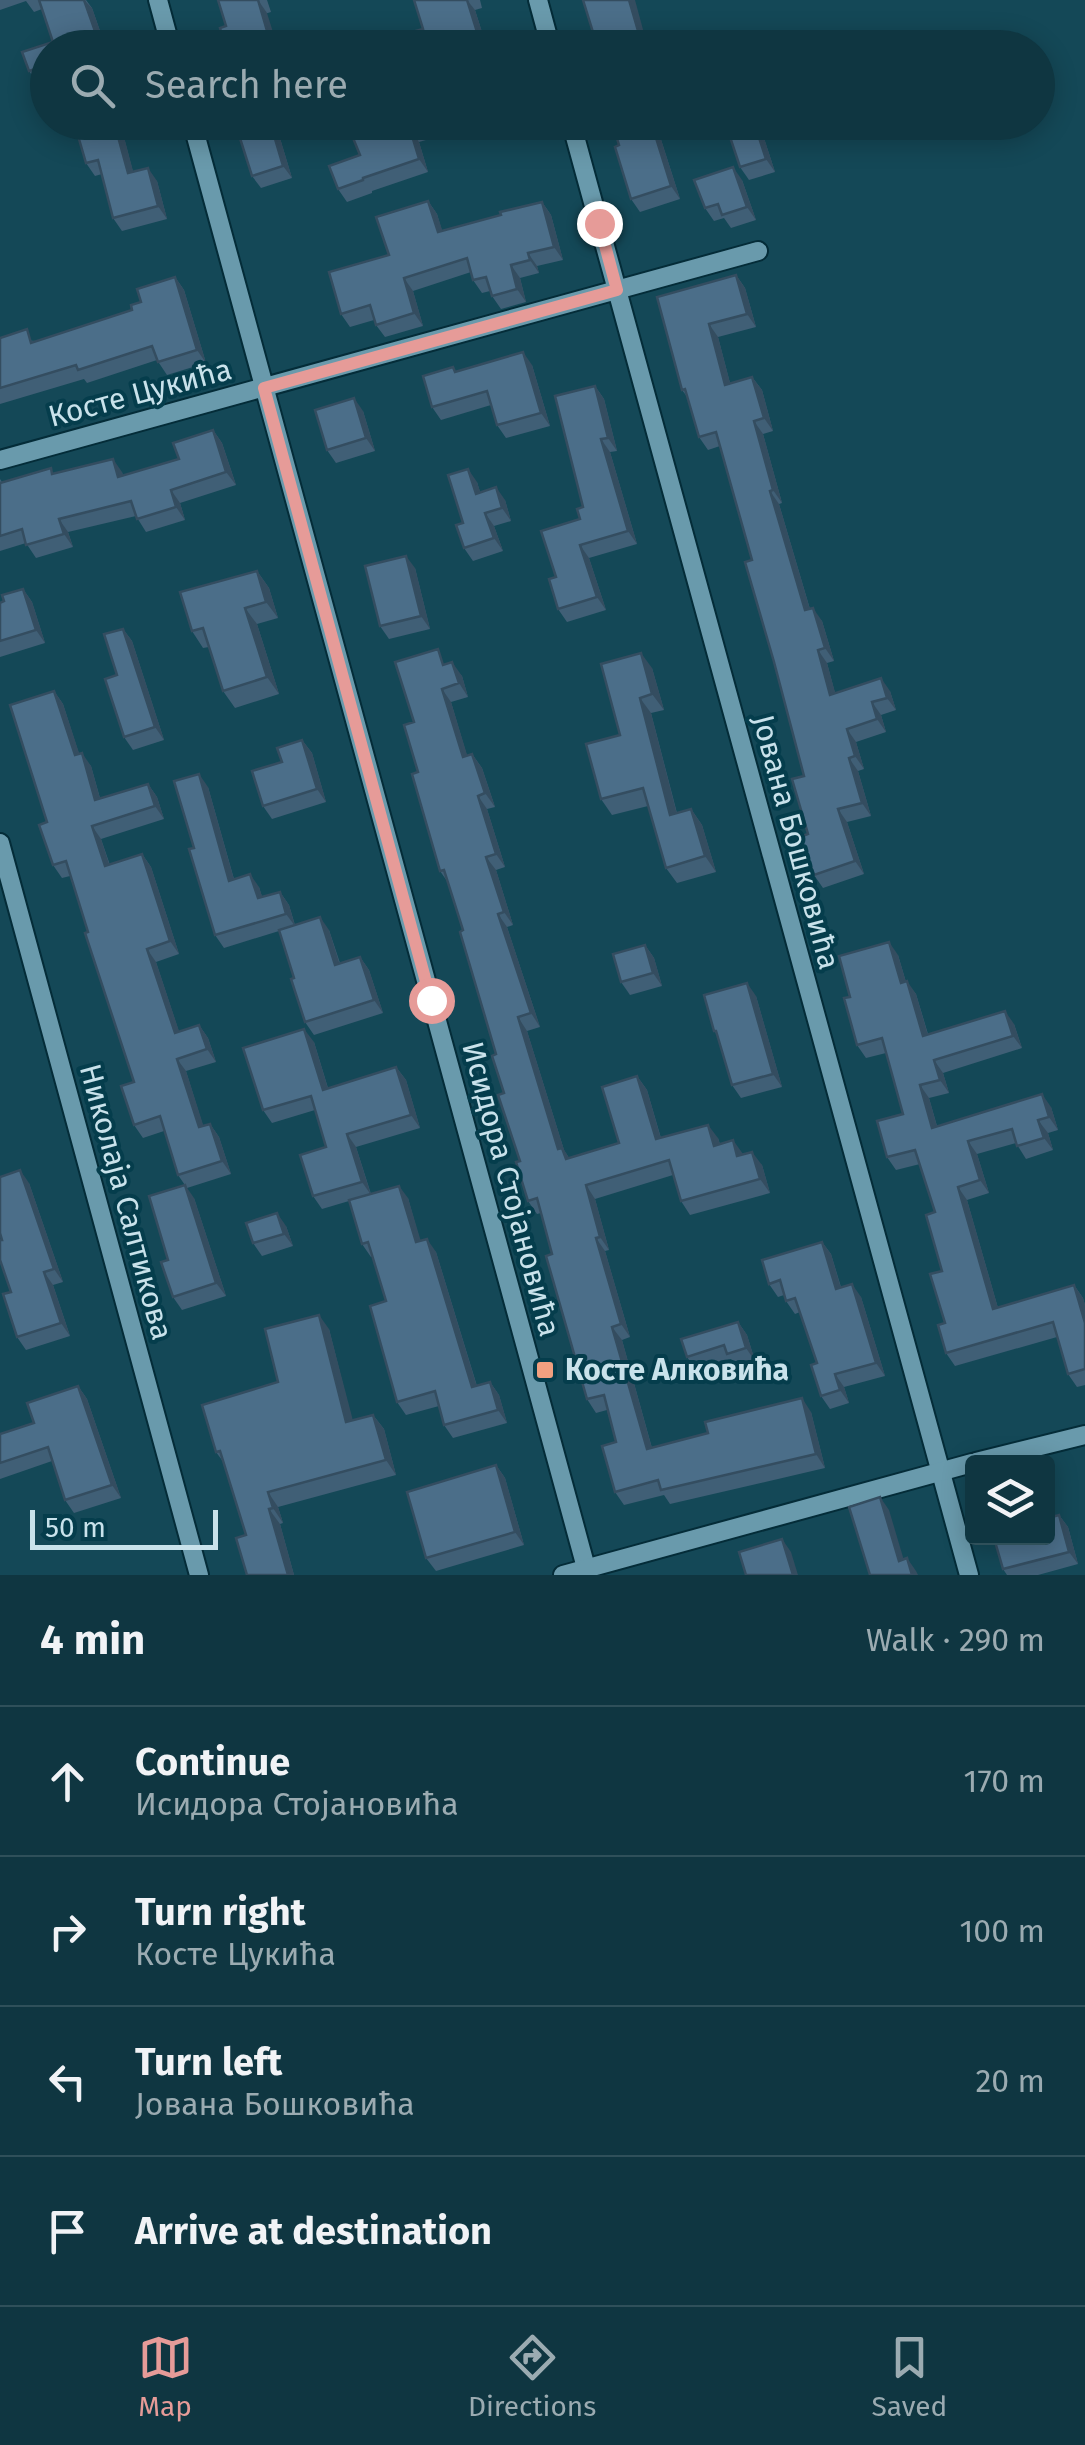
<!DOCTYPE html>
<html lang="en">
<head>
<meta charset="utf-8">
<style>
  body { margin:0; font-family:"Fira Sans",sans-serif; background:#183e48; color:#f1f3f6 }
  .controls { position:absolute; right:30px; bottom:30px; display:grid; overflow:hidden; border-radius:10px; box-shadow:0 5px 25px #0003 }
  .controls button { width:90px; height:90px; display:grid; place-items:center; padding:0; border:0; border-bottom:2px solid #2f505a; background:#0f3641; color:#f1f3f6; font:50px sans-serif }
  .scale { position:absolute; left:30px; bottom:25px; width:188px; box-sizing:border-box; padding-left:10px; border:5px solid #c9e2eb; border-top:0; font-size:28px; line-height:35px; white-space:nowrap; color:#c9e2eb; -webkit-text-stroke:8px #053d4c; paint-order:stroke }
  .stop { position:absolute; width:30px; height:30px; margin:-22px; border:8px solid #e69b98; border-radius:50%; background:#fff }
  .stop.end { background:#e69b98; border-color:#fff; box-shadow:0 2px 10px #0008 }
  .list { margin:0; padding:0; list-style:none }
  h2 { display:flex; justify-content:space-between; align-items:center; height:130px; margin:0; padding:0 40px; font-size:42px }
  h2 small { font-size:32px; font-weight:400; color:#9babb1 }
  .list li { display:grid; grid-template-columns:65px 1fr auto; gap:30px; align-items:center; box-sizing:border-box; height:150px; padding:0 40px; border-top:2px solid #2f505a }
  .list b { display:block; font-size:38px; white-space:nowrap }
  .list p { margin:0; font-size:32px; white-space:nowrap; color:#9babb1 }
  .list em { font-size:32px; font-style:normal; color:#9babb1 }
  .icon { flex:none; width:55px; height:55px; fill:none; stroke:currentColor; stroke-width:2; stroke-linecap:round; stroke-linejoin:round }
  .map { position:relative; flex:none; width:1085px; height:1575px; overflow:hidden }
  .search { position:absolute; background:#0f3641; box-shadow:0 5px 25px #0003; left:30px; right:30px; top:30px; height:110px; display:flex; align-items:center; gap:25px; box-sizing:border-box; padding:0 35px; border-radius:55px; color:#9babb1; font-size:38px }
  .sheet { height:730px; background:#0f3641 }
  nav { display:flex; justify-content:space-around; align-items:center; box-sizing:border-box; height:140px; border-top:2px solid #2f505a; background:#0f3641; font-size:28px; color:#9babb1 }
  nav a { display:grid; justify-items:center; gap:5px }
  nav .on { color:#e69b98 }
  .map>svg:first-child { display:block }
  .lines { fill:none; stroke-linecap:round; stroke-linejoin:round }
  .minor-casing { stroke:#042c38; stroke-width:22 }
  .minor { stroke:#699aac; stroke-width:18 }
  .wall { fill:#405f76 }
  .shaded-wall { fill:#344d60 }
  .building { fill:#4b6e89; stroke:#344d60; stroke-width:2.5 }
  .route { stroke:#e69b98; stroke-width:12 }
  .poi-dot { fill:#f2a080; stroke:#053d4c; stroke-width:4 }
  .labels { text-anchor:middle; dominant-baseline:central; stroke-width:8; stroke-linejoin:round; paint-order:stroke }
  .street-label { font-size:30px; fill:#c9e2eb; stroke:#053d4c }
  .poi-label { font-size:30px; font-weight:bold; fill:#c9e2eb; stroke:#053d4c; text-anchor:start }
</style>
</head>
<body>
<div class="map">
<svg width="1085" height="1575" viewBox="0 0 1085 1575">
  <rect width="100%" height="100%" fill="#144857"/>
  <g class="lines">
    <defs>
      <g id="minor">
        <path d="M158,0L171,48"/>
        <path d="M538,0L551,48"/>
        <path d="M192,122L588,1575"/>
        <path d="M571,122L969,1575"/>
        <path d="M0,460L758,251"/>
        <path d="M0,843L199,1575"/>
        <path d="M976,1462L1085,1435"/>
        <path d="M563,1575L972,1463"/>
      </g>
    </defs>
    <use href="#minor" class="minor-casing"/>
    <use href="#minor" class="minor"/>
  </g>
  <g class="wall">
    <path d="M0,0H86L92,8L106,48H48V81L38,84L29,71L22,52L53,42L42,9L34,12L26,1L0,10Z"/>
    <path d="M218,0H267L271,12L226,26Z"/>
    <path d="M414,0H480L482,8L475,10L487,48L385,40L423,29Z"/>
    <path d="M72,122H120L133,172L157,181L167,219L122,231L113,218L102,174L95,176L86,163L75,127Z"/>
    <path d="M381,122H489L419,142L428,172L372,191V193L347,202L338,189L360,155L383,127Z"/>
    <path d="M612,122H659L660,127H657L680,199L640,212L631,199L619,145Z"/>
    <path d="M279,135L292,178L261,188L252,176Z"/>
    <path d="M763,135L775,172L749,180L740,167Z"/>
    <path d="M742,180L756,220L731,228L724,218L714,221L705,208Z"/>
    <path d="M428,201L437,214L442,231L501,215L542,202L551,215L563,260L537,266L539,273L520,278L526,302L501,309L492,296L490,291L482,293L473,280L471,272L413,291L423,326L385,337L376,325L374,320L350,327L341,314L389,255Z"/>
    <path d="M736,275L745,288L756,327L718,337L730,383L752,377L762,390L773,431L763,434L782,503L779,504L810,609L822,621L834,661L827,663L835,693L890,691L896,710L881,715L886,732L856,742L864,769L858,771L871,816L847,822L864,874L823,888L814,875L804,776L752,560L720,446L708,450L699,437L688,398L682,390L657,297Z"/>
    <path d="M175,277L184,290L206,363L167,375L157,360L87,383L84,379L0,404V338L36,341L132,310L141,302Z"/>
    <path d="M532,365L550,426L506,438L497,425L491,405L441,420L432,407L456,371Z"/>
    <path d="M595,386L604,399L617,451L610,452L637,544L589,558L606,610L567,622L558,609L556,577L580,519L583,507Z"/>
    <path d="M363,411L375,451L336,463L327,450Z"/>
    <path d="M213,430L222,443L236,485L180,503L185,520L146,532L136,516L68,532L73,547L36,558L26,543L0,551V479L2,482L54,474L122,472L123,476L179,459Z"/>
    <path d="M477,482L480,492L505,500L511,521L494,526L503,551L473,561L464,548L463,523Z"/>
    <path d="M415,568L430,629L389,639L380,626Z"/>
    <path d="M257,571L269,588L278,618L257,624L279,694L235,708L223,691L209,647L203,648L192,631Z"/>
    <path d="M23,589L32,602L45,643L0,657V603Z"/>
    <path d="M123,629L132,641L164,740L133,750L124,737L117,675Z"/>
    <path d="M448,663L462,676L468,697L451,702L467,756L472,754L482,768L495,807L487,809L505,867L496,870L513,925L507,927L540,1027L527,1031L564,1150L569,1158L619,1143L637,1076L647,1090L661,1138H718L720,1144L743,1154L762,1165L770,1193L690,1215L681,1201L673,1175L595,1199L609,1250L605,1251L630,1337L622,1340L652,1448L811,1412L825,1468L670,1504L664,1495L624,1505L615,1492L616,1442L607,1410L596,1413L587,1399L552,1254L541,1213L537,1214L528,1201L496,1054L463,930L447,881L440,871L418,772L414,722Z"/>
    <path d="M652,668L664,710L651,713L677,813L691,809L702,825L716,872L677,883L666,868L648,806L612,815L601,799L620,735Z"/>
    <path d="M54,691L63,704L79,754L91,766L100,798L148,784L157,797L164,819L101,839L110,865L142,854L151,867L179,954L156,962L179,1032L199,1025L208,1038L216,1062L186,1071L203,1126L210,1124L219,1137L231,1174L187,1188L178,1175L164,1131L143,1138L134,1125V1082L88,932L70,876L62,878L53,865L47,822Z"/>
    <path d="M302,740L312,753L326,802L272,819L263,806L282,762Z"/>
    <path d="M208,787L234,879L259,887L262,897L280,892L289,905L295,925L329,930L340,963L360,957L369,970L383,1013L314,1035L305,1022L294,978L279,931L224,948L215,935L194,848Z"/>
    <path d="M645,945L654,958L662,986L630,995L621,982Z"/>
    <path d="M898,955L906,982L916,994L928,1034L1014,1024L1022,1048L943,1073L949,1093L929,1098L937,1126L1051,1107L1058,1130L1048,1133L1053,1150L1026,1159L1016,1143L977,1154L989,1193L967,1200L998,1308L1074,1285L1083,1298L1085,1305V1385L1077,1387L1068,1374L1057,1337L955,1366L946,1353L942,1271L935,1212L920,1164L896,1170L887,1157L903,1114L886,1053L866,1058L857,1045Z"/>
    <path d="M756,996L782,1087L741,1098L732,1085L718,1036L714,1031Z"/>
    <path d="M314,1042L328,1088L396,1067L406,1080L420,1128L356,1147L371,1194L408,1198L420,1241L436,1252L477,1386L490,1382L499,1395L507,1423L453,1438L444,1425L439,1406L406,1415L397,1402L386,1301L373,1257H371L362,1244L349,1201L322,1209L313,1196L326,1147L315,1110L272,1123L263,1110Z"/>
    <path d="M29,1183L63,1282L53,1285L70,1336L26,1350L17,1337L2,1240Z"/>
    <path d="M194,1198L226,1296L182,1310L173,1297L168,1260Z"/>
    <path d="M286,1226L293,1246L262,1256L253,1243Z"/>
    <path d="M822,1242L831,1254L841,1287L861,1297L885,1376L844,1387L849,1403L830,1409L821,1396L817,1363L800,1312L795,1314L786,1301L784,1295L778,1297L769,1284Z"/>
    <path d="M738,1322L747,1335L755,1361L736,1367L731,1359L696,1370L687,1357Z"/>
    <path d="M329,1329L352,1420L373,1415L384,1429L396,1475L278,1507L283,1523L280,1524L294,1575H247L246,1535L224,1463L216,1452L278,1382Z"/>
    <path d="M78,1386L87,1399L121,1498L74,1513L65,1500L52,1461L0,1479V1434L34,1423Z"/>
    <path d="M496,1465L505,1478L524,1545L436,1571L426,1558Z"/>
    <path d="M1048,1505L1051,1517L1059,1515L1068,1527L1078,1564L1038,1575H1007L1003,1569L1048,1538Z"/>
  </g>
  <g class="shaded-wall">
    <path d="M84,0L92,8L106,48H101Z"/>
    <path d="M258,0L267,13L278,48H272Z"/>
    <path d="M467,0L475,10L487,48H482Z"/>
    <path d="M629,0H635L648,48H643Z"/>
    <path d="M114,122H120L137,186L128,173Z"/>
    <path d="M270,122L279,135L292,178L283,166Z"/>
    <path d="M651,122H654L657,127L680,199L671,186Z"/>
    <path d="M754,122L763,135L775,172L766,159Z"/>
    <path d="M410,129L419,142L428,172L419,159Z"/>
    <path d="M733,167L742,180L756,220L747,207Z"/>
    <path d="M148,168L157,181L167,219L158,206Z"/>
    <path d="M428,201L437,214L447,245L438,232Z"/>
    <path d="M542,202L551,215L563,260L554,247Z"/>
    <path d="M528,253L537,266L539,273L530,260Z"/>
    <path d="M511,265L520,278L526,302L517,289Z"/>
    <path d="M736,275L745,288L756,327L747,314Z"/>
    <path d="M175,277L184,290L206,363L197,350Z"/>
    <path d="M404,278L413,291L423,326L414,313Z"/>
    <path d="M709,324L718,337L734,398L725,385Z"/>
    <path d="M523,352L532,365L550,426L541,413Z"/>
    <path d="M752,377L762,390L773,431L764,418Z"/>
    <path d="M595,386L604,399L617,451L608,438Z"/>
    <path d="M354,398L363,411L375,451L366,438Z"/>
    <path d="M754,421L763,434L782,503L773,490Z"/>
    <path d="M213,430L222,443L236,485L226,472Z"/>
    <path d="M601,439L610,452L637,544L628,531Z"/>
    <path d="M113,459L122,472L127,490L118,477Z"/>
    <path d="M468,469L477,482L485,507L476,494Z"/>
    <path d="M496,487L505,500L511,521L502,508Z"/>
    <path d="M171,490L180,503L185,520L176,507Z"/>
    <path d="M770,491L779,504L814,623L805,610Z"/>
    <path d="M485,513L494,526L503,551L494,538Z"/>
    <path d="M59,519L68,532L73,547L64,534Z"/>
    <path d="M580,545L589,558L606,610L597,597Z"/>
    <path d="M406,556L415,568L430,629L421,616Z"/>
    <path d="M257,571L269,588L278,618L266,602Z"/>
    <path d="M23,589L32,602L45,643L36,630Z"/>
    <path d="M245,608L257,624L279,694L267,677Z"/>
    <path d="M813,608L822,621L834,661L825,648Z"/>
    <path d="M123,629L132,641L164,740L155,727Z"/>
    <path d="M818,650L827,663L839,707L830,695Z"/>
    <path d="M641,653L652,668L664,710L652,694Z"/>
    <path d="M452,662L462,676L468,697L459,683Z"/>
    <path d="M881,678L890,691L896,710L887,698Z"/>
    <path d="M442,689L451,702L472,771L463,757Z"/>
    <path d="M54,691L63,704L84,768L75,755Z"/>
    <path d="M640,698L651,713L681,830L670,815Z"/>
    <path d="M872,702L881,715L886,732L877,719Z"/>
    <path d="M847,729L856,742L864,769L855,756Z"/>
    <path d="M302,740L312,753L326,802L317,789Z"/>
    <path d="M82,753L91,766L104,813L95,800Z"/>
    <path d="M472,754L482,768L495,807L485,793Z"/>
    <path d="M849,758L858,771L871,816L862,803Z"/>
    <path d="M199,774L208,787L238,894L229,881Z"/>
    <path d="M148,784L157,797L164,819L155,806Z"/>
    <path d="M478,796L487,809L505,867L496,854Z"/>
    <path d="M691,809L702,825L716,872L705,856Z"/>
    <path d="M838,809L847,822L864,874L855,861Z"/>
    <path d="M92,826L101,839L114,879L105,866Z"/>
    <path d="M142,854L151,867L179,954L170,941Z"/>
    <path d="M486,857L496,870L513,925L504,912Z"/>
    <path d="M250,874L259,887L267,911L258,898Z"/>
    <path d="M280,892L289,905L295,926L286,914Z"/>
    <path d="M498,914L507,927L540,1027L531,1013Z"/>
    <path d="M320,917L329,930L344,978L335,965Z"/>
    <path d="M889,942L898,955L910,996L901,983Z"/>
    <path d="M645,945L654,958L662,986L653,973Z"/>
    <path d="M147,949L156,962L184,1046L175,1033Z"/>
    <path d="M360,957L369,970L383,1013L374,1000Z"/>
    <path d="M907,981L916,994L932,1049L923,1036Z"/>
    <path d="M747,983L756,996L782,1087L773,1074Z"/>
    <path d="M1005,1011L1014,1024L1022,1048L1013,1036Z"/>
    <path d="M518,1017L527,1031L564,1150L572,1162L575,1172L558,1149Z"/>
    <path d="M199,1025L208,1038L216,1062L207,1049Z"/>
    <path d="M304,1029L314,1042L332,1102L323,1090Z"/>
    <path d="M177,1059L186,1071L208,1140L199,1127Z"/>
    <path d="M934,1060L943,1073L949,1093L940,1080Z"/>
    <path d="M396,1067L406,1080L420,1128L411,1115Z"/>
    <path d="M637,1076L647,1090L665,1153L656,1139Z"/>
    <path d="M920,1085L929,1098L941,1141L932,1128Z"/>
    <path d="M1042,1094L1051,1107L1058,1130L1049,1117Z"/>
    <path d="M1038,1120L1048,1133L1053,1150L1044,1138Z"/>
    <path d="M210,1124L219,1137L231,1174L222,1161Z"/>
    <path d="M708,1125L718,1138L724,1159L714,1146Z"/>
    <path d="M347,1134L356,1147L371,1195L362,1182Z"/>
    <path d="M733,1140L743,1154L737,1156Z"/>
    <path d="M968,1141L977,1154L989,1193L980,1180Z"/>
    <path d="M752,1152L762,1165L770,1193L760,1179Z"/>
    <path d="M20,1170L29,1183L63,1282L54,1269Z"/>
    <path d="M185,1185L194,1198L226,1296L216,1283Z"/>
    <path d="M586,1185L595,1199L609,1250L600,1237Z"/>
    <path d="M399,1186L408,1198L425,1255L416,1242Z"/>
    <path d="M958,1187L967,1200L1002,1322L993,1309Z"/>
    <path d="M277,1213L286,1226L293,1246L284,1234Z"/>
    <path d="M596,1238L605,1251L630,1337L621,1324Z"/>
    <path d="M427,1239L436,1252L481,1400L472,1387Z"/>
    <path d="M822,1242L831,1254L845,1302L836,1289Z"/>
    <path d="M44,1272L53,1285L70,1336L61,1323Z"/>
    <path d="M852,1284L861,1297L885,1376L876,1363Z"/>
    <path d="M1074,1285L1083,1298L1085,1305V1323Z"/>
    <path d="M319,1315L329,1329L357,1436L346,1422Z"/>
    <path d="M738,1322L747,1335L755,1361L746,1348Z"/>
    <path d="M612,1327L622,1340L656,1463L647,1449Z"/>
    <path d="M835,1374L844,1387L849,1403L840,1390Z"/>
    <path d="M490,1382L499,1395L507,1423L498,1410Z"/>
    <path d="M78,1386L87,1399L121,1498L112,1485Z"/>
    <path d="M802,1398L811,1412L825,1468L816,1454Z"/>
    <path d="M373,1415L384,1429L396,1475L386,1460Z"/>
    <path d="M496,1465L505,1478L524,1545L515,1532Z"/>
    <path d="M268,1492L278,1507L283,1523L273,1508Z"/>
    <path d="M880,1497L889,1510L908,1574L899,1561Z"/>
    <path d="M269,1509L280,1524L294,1575H288Z"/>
    <path d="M1059,1515L1068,1527L1078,1564L1069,1552Z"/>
    <path d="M782,1539L791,1552L798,1575H793Z"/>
    <path d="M907,1558L916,1571L918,1575H912Z"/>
  </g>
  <g class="building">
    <path d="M39,0H84L101,48H48V65L29,71L22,52L53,42Z"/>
    <path d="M218,0H258L272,48H226L220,28L226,26Z"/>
    <path d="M414,0H467L482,48H339L381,34L383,40L423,29Z"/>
    <path d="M583,0H629L643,48H587L586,45L596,42Z"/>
    <path d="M74,122H114L128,173L148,168L158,206L113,218L98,160L86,163Z"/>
    <path d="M270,122L283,166L252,176L238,132Z"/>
    <path d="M381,122H434L410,129L419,159L363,178V180L338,189L329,166L360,155L353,138L383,127Z"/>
    <path d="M612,122H651L671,186L631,199L615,147L619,145Z"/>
    <path d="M754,122L766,159L740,167L728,131Z"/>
    <path d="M733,167L747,207L722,215L718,204L705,208L694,180Z"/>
    <path d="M428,201L438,232L501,215L500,212L542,202L554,247L528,253L530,260L511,265L517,289L492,296L486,277L473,280L467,258L404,278L414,313L376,325L370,305L341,314L329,272L389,255L376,217Z"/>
    <path d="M736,275L747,314L709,324L725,385L752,377L764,418L754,421L773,490L770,491L805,610L813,608L825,648L818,650L830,695L881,678L887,698L872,702L877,719L847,729L855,756L849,758L862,803L838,809L855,861L814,875L800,837L808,834L792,779L804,776L774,662L745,562L752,560L716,432L699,437L685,389L682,390L657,297Z"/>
    <path d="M175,277L197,350L158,362L152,346L78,370L76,365L0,388V338L27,329L31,343L132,310L131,305L141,302L137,289Z"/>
    <path d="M523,352L541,413L497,425L487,391L432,407L423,376L453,367L455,372Z"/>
    <path d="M595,386L608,438L601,439L628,531L580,545L597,597L558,609L549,579L556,577L541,531L580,519L577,509L583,507L555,396Z"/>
    <path d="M354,398L366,438L327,450L315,410Z"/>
    <path d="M213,430L226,472L171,490L176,507L137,519L131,501L59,519L64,534L26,545L22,529L0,536V483L51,468L52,474L113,459L118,477L179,459L173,443Z"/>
    <path d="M468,469L476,494L496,487L502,508L485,513L494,538L464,548L456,525L463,523L448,475Z"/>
    <path d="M406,556L421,616L380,626L365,566Z"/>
    <path d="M257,571L266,602L245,608L267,677L223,691L203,628L192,631L180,592Z"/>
    <path d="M23,589L36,630L0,641V603L4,601L2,595Z"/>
    <path d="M123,629L155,727L124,737L105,679L117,675L104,634Z"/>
    <path d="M438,649L443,665L452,662L459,683L442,689L463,757L472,754L485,793L478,796L496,854L486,857L504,912L498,914L531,1013L518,1017L558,1149L562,1148L566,1159L619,1143L602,1087L637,1076L656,1139L708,1125L714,1146L733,1140L737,1156L752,1152L760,1179L681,1201L669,1160L586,1185L600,1237L596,1238L621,1324L612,1327L647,1449L708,1433L705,1422L802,1398L816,1454L661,1490L658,1480L615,1492L602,1446L616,1442L604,1395L587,1399L546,1256L552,1254L537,1198L528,1201L516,1162L520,1161L498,1095L504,1093L492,1056L496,1054L460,932L463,930L444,870L440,871L412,774L418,772L404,725L414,722L395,662Z"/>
    <path d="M641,653L652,694L640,698L670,815L691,809L705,856L666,868L643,788L601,799L586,744L620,735L601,664Z"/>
    <path d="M54,691L75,755L82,753L95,800L148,784L155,806L92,826L105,866L142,854L170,941L147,949L175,1033L199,1025L207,1049L177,1059L199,1127L210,1124L222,1161L178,1175L160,1116L134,1125L121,1086L134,1082L85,933L88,932L66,861L53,865L39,825L47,822L10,705Z"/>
    <path d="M302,740L317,789L263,806L252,771L282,762L277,748Z"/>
    <path d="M199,774L229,881L250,874L258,898L280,892L286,914L215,935L189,849L194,848L174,781Z"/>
    <path d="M320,917L335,965L360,957L374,1000L305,1022L291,979L294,978L279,930Z"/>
    <path d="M889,942L901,983L907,981L923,1036L1005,1011L1013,1036L934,1060L940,1080L920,1085L932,1128L1042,1094L1049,1117L1038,1120L1044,1138L1017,1146L1012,1129L968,1141L980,1180L958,1187L993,1309L1074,1285L1085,1323V1369L1068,1374L1053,1322L946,1353L938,1325L945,1323L930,1274L942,1271L926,1215L935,1212L915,1150L887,1157L877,1121L903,1114L882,1038L857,1045L844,998L850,997L839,956Z"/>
    <path d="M645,945L653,973L621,982L613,954Z"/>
    <path d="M747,983L773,1074L732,1085L716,1031H714L704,995Z"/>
    <path d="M304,1029L323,1090L396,1067L411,1115L347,1134L362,1182L313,1196L300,1155L326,1147L311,1096L263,1110L243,1048Z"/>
    <path d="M20,1170L54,1269L44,1272L61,1323L17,1337L3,1294L11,1292L0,1260V1240H2L0,1233V1177Z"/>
    <path d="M185,1185L216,1283L173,1297L161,1262L168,1260L149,1196Z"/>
    <path d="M399,1186L416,1242L427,1239L472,1387L490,1382L498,1410L444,1425L435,1391L397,1402L370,1306L386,1301L368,1242L362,1244L349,1200Z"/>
    <path d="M277,1213L284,1234L253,1243L246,1223Z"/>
    <path d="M822,1242L836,1289L852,1284L876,1363L835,1374L840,1390L821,1396L811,1365L817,1363L795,1298L786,1301L780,1280L769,1284L762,1260Z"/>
    <path d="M319,1315L346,1422L373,1415L386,1460L268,1492L273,1508L269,1509L288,1575H247L236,1538L246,1535L220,1451L216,1452L202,1405L278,1382L265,1329Z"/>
    <path d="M738,1322L746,1348L727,1354L724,1345L687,1357L681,1339Z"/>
    <path d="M78,1386L112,1485L65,1500L48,1447L0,1463V1434L34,1423L27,1403Z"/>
    <path d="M496,1465L515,1532L426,1558L407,1492Z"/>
    <path d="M880,1497L899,1561L907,1558L912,1575H870L849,1507Z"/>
    <path d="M1059,1515L1069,1552L1003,1569L994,1538H1048V1518Z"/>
    <path d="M782,1539L793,1575H746L739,1552Z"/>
  </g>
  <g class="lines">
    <path class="route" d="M431,1000L264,388L617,290L599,223"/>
  </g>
  <rect class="poi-dot" x="535" y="1360" width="20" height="20" rx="5"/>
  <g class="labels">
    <g class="street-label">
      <text transform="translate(140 393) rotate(-15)">Косте Цукића</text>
      <text transform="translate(796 842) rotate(75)">Јована Бошковића</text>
      <text transform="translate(511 1189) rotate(75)">Исидора Стојановића</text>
      <text transform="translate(126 1202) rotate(75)">Николаја Салтикова</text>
    </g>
    <g class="poi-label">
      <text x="565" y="1370">Косте Алковића</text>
    </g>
  </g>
</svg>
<div class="controls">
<button><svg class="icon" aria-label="layers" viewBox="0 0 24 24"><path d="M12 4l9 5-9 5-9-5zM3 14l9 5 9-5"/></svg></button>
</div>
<div class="scale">50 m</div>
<div class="stop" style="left:431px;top:1000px"></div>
<div class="stop end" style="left:599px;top:223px"></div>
<div class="search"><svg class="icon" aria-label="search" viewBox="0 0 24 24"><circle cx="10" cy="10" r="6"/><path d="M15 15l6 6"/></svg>Search here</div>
</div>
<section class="sheet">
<h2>4 min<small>Walk · 290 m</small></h2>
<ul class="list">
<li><svg class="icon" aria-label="ahead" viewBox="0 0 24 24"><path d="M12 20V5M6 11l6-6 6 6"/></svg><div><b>Continue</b><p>Исидора Стојановића</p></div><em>170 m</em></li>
<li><svg class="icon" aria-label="right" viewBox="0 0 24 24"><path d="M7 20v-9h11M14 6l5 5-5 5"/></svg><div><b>Turn right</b><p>Косте Цукића</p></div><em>100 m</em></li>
<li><svg class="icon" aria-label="left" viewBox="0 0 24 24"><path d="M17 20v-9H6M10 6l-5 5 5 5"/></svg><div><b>Turn left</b><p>Јована Бошковића</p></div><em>20 m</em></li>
<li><svg class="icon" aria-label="arrive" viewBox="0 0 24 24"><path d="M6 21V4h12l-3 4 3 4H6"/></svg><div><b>Arrive at destination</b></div></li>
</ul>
</section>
<nav>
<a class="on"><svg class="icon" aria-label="map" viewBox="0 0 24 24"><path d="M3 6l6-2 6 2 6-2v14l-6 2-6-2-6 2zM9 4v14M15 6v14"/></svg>Map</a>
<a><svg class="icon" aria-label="directions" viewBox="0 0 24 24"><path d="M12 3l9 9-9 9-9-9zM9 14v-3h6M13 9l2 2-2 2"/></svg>Directions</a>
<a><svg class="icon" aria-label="saved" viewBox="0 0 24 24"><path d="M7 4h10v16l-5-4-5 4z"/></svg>Saved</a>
</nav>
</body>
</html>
